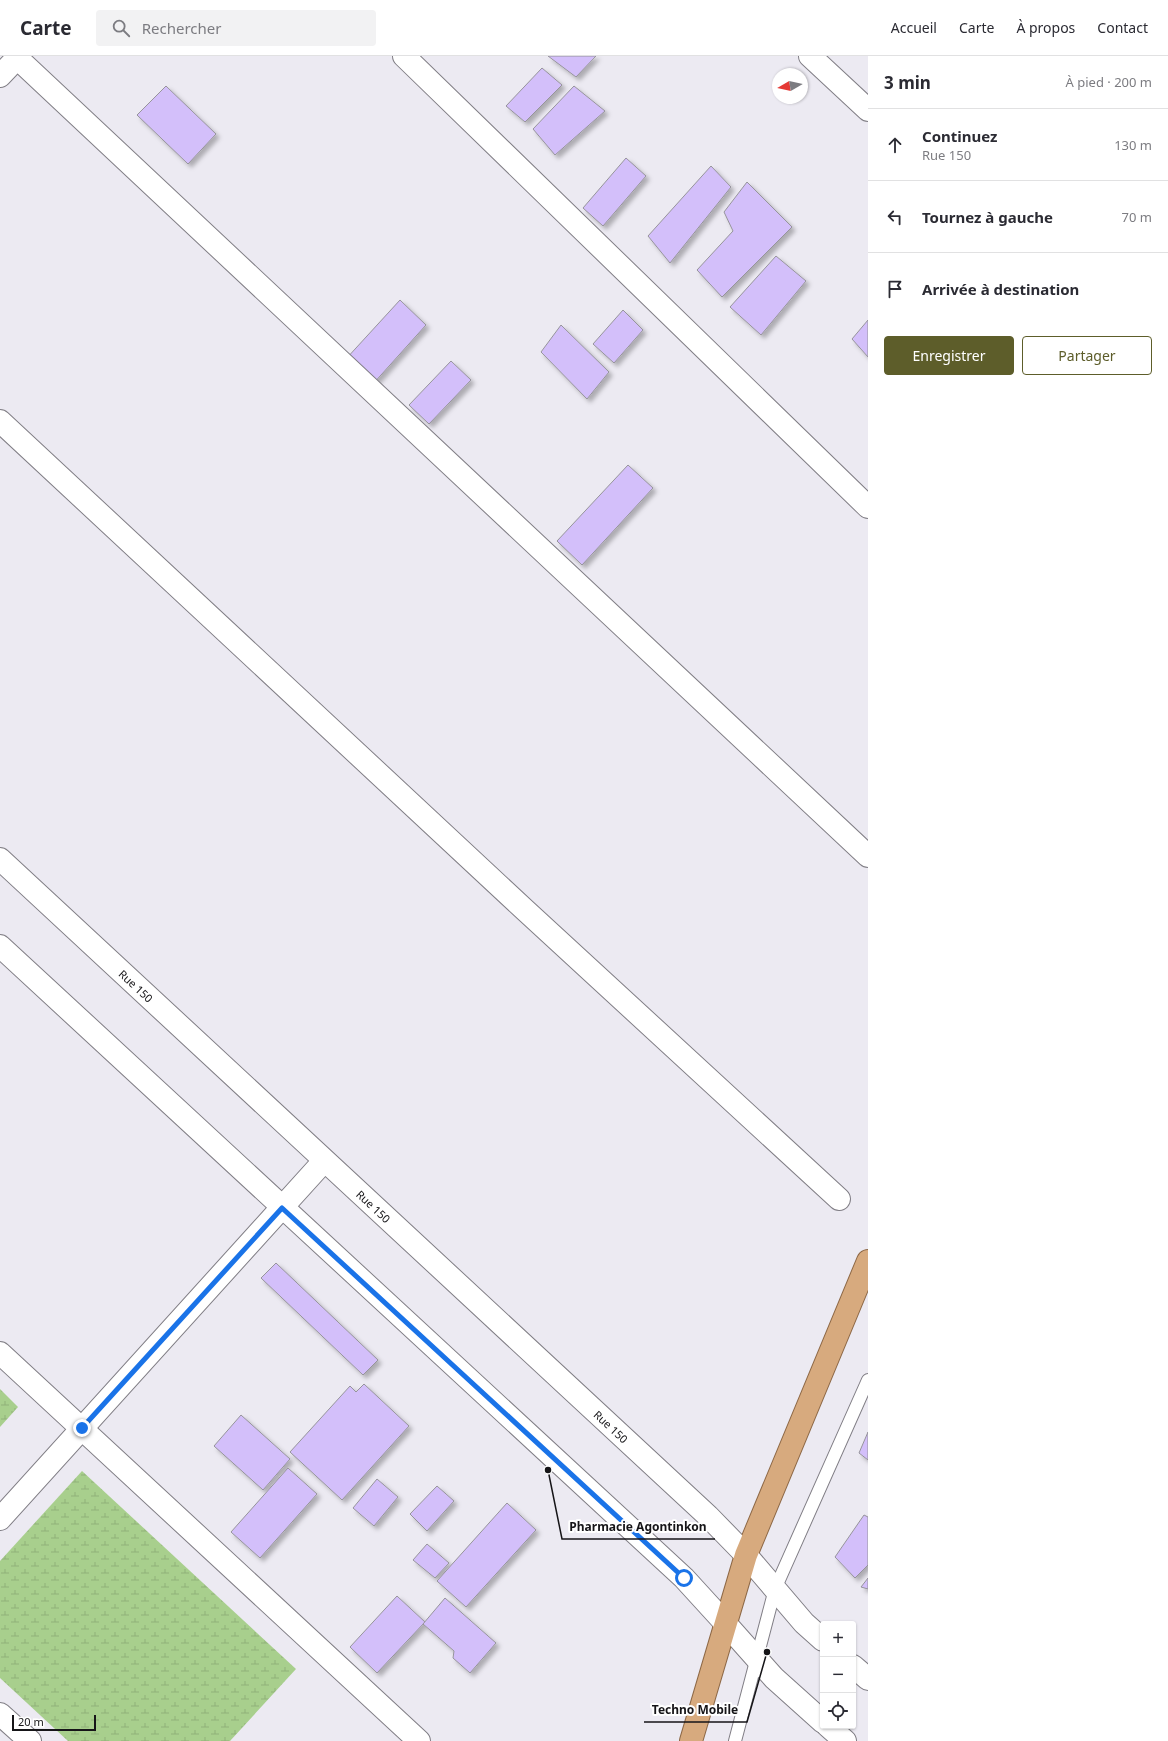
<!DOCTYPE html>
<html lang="fr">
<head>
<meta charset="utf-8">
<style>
  body { margin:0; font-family:"Noto Sans",sans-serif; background:#f2f2f3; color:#2b2b33 }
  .controls { position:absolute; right:12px; bottom:12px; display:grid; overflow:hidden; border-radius:4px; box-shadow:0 1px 3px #0004 }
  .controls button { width:36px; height:36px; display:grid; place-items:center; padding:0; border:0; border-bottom:1px solid #e1e1e2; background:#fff; color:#2b2b33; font:20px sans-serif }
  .compass { position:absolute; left:772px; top:12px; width:36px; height:36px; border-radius:50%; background:#fff; box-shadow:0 1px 3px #0004; rotate:261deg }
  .scale { position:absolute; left:12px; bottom:10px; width:84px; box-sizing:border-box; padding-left:4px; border:2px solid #161518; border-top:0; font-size:11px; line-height:14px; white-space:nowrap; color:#161518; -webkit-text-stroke:3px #fff; paint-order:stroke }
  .stop { position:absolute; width:12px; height:12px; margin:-9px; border:3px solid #1a73e8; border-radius:50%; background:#fff }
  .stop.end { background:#1a73e8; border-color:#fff; box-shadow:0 1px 4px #0008 }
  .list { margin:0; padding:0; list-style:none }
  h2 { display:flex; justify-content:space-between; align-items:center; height:52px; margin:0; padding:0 16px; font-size:17px }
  h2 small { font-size:13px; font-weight:400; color:#7c7c81 }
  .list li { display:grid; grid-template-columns:26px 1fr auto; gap:12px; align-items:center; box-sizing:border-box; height:72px; padding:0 16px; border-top:1px solid #e1e1e2 }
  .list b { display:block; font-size:15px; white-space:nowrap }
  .list p { margin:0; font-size:13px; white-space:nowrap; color:#7c7c81 }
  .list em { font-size:13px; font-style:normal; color:#7c7c81 }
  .actions { display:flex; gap:8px; padding:12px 16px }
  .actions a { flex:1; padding:9px 0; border:1px solid #5d5d2a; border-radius:4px; text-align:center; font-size:14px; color:#5d5d2a }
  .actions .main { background:#5d5d2a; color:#fff }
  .icon { flex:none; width:22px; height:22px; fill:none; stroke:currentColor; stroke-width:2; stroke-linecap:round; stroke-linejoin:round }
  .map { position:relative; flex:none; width:868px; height:1685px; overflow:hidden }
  header { display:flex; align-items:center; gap:24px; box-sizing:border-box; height:56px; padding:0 20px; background:#fff; border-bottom:1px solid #e1e1e2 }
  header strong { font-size:19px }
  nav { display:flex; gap:22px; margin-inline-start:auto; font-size:14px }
  .search { width:280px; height:36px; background:#f2f2f3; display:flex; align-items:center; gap:10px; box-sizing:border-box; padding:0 14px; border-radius:4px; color:#7c7c81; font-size:15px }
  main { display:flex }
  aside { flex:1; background:#fff }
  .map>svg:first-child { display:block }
  .wetland { fill:url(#wetland-marsh) }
  .building { fill:#d3bffa; stroke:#96949b; filter:url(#shadow) }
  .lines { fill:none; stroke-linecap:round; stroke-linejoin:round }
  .service-casing { stroke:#807e85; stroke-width:14 }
  .minor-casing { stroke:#807e85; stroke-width:24 }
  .tertiary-casing { stroke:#807e85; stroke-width:24 }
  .secondary-casing { stroke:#807e85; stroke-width:24 }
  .trunk-casing { stroke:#8d6846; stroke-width:24 }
  .service { stroke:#fff; stroke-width:12 }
  .minor { stroke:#fff; stroke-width:22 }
  .tertiary { stroke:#fff; stroke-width:22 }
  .secondary { stroke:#fff; stroke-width:22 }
  .trunk { stroke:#d7aa7e; stroke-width:22 }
  .route { stroke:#1a73e8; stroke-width:5 }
  .labels { text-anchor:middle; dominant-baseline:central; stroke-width:4; stroke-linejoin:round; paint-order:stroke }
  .street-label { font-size:11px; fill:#161518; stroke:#fff }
  .leader { fill:none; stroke:#161518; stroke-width:1.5 }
  .callout-dot { fill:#161518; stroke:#fff; stroke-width:1.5 }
  .callout-label { font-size:12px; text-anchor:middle; font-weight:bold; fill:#161518; stroke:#fff; stroke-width:4; stroke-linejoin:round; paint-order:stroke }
</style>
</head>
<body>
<header>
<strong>Carte</strong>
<div class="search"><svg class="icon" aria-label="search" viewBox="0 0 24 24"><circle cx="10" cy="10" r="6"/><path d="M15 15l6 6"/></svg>Rechercher</div>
<nav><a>Accueil</a><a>Carte</a><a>À propos</a><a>Contact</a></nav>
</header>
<main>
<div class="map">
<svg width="868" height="1685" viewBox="0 0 868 1685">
  <defs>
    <pattern id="wetland-marsh" width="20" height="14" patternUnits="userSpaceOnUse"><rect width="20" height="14" fill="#a8cf8d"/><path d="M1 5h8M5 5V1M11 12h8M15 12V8" fill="none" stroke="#90b179"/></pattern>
    <filter id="shadow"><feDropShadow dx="3.5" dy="3.5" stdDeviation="2" flood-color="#0004"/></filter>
  </defs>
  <rect width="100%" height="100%" fill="#eceaf2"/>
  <g class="wetland">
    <path d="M0,1333L18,1351L0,1371Z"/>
    <path d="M82,1415L296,1613L230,1685H68L0,1622V1505Z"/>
  </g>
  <g class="building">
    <path d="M548,0H596L576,21Z"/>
    <path d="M542,12L562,29L525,66L506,50Z"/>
    <path d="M166,30L216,78L188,108L137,59Z"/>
    <path d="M574,30L605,55L555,99L533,73Z"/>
    <path d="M626,102L646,120L603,170L583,152Z"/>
    <path d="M711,110L731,131L670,207L648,180Z"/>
    <path d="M747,126L792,171L722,241L697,214L733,175L724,156Z"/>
    <path d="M776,200L806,225L761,279L730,251Z"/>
    <path d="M400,244L426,269L372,329L345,304Z"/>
    <path d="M623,254L643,274L614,307L593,288Z"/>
    <path d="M868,264V301L852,283Z"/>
    <path d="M561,269L609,316L587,343L541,296Z"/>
    <path d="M451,305L471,324L429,368L409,349Z"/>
    <path d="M628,409L653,432L582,509L557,485Z"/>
    <path d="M276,1207L378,1304L363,1319L261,1222Z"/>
    <path d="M364,1328L409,1370L342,1444L290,1396L350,1330L356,1336Z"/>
    <path d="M241,1359L290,1403L263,1434L214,1390Z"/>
    <path d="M868,1376V1404L859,1397Z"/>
    <path d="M288,1412L317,1438L260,1502L231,1476Z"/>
    <path d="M377,1423L398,1441L374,1470L353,1452Z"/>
    <path d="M437,1430L454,1445L427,1475L410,1458Z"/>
    <path d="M507,1447L536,1474L466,1551L437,1525Z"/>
    <path d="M864,1459L868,1461V1509L855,1522L835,1501Z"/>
    <path d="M427,1488L449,1507L435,1522L413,1504Z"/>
    <path d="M868,1522V1533L861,1531Z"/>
    <path d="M397,1540L425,1566L377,1617L350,1591Z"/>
    <path d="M445,1542L496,1587L470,1617L453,1602L454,1595L423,1568Z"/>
  </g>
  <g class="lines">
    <defs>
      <path id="service" d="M735,1685L775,1533L868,1324"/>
      <g id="minor">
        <path d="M15,0L868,800"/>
        <path d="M404,0L868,451"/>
        <path d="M810,0L868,54"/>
        <path d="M0,20L19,0"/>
        <path d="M0,365L525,854L839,1143"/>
        <path d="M0,1297L419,1685"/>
        <path d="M0,1463L324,1105"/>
        <path d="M0,1658L30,1685"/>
      </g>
      <g id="tertiary">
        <path d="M746,1499L804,1567L823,1584"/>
        <path d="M726,1568L774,1622L823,1666"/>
        <path d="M853,1610L868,1623"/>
        <path d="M828,1670L845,1685"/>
      </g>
      <g id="secondary">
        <path id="s1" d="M0,803L708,1460L746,1499"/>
        <path d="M0,890L684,1522L726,1568"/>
      </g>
      <path id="trunk" d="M691,1685L746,1499L868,1205"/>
    </defs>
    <use href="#service" class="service-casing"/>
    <use href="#minor" class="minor-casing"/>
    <use href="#tertiary" class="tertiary-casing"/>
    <use href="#secondary" class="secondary-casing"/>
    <use href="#trunk" class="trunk-casing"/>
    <use href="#service" class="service"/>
    <use href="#minor" class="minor"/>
    <use href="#tertiary" class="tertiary"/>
    <use href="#secondary" class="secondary"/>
    <use href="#trunk" class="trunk"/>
  </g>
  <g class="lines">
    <path class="route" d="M82,1372L282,1152L684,1522"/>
  </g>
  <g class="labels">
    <g class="street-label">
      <text stroke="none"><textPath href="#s1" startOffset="186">Rue 150</textPath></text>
      <text stroke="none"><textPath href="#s1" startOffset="510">Rue 150</textPath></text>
      <text stroke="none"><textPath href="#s1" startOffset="834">Rue 150</textPath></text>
    </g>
  </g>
  <path class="leader" d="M548 1414L562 1483H715M767 1596L747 1666H644"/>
  <g class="callout-dot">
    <circle cx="548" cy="1414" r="4"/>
    <circle cx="767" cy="1596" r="4"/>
  </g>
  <g class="callout-label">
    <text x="638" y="1475">Pharmacie Agontinkon</text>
    <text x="695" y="1658">Techno Mobile</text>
  </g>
</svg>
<div class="controls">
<button>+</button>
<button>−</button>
<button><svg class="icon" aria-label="locate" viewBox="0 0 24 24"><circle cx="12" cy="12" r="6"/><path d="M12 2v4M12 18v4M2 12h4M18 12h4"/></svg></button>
</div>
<svg class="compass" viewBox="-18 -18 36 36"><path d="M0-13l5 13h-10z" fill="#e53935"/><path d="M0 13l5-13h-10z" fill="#7c7c81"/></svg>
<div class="scale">20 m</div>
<div class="stop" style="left:684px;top:1522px"></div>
<div class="stop end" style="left:82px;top:1372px"></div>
</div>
<aside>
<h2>3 min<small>À pied · 200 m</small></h2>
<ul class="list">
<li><svg class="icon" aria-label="ahead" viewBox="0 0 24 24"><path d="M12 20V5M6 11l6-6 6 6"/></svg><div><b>Continuez</b><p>Rue 150</p></div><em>130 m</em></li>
<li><svg class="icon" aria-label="left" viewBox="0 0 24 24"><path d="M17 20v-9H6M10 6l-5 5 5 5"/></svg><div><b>Tournez à gauche</b></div><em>70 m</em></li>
<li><svg class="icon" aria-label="arrive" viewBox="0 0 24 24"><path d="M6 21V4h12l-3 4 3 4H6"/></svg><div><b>Arrivée à destination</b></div></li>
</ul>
<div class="actions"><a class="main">Enregistrer</a><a>Partager</a></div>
</aside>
</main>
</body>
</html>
